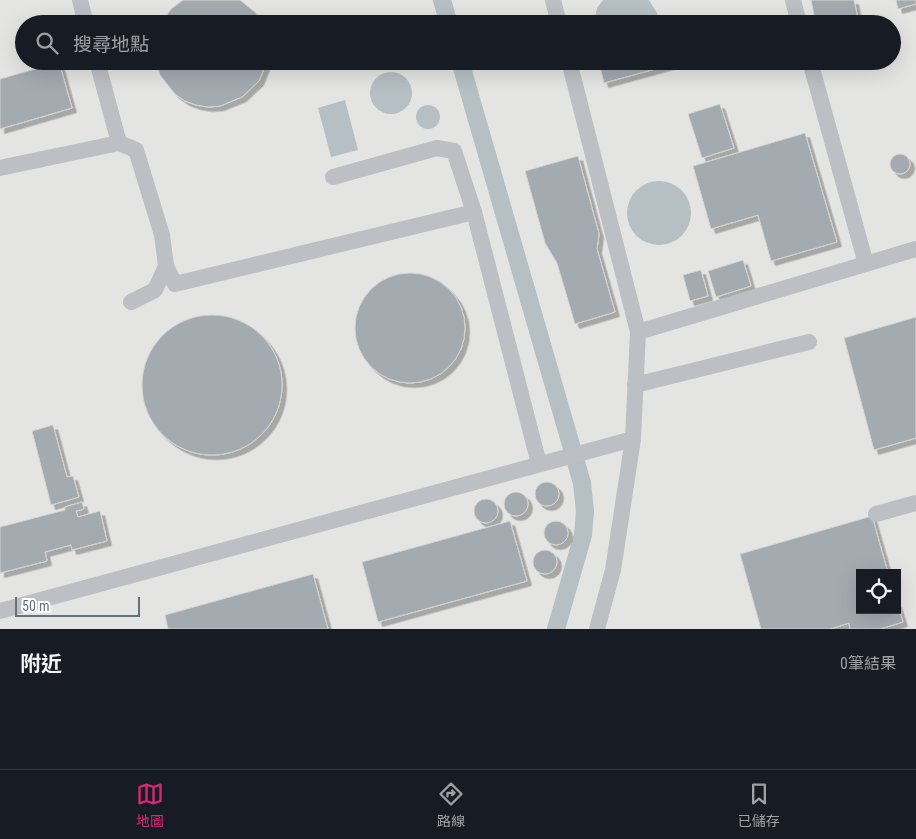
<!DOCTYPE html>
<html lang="zh-TW">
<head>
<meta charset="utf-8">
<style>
  body { margin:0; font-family:"Roboto Condensed","Noto Sans TC",sans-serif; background:#20242c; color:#f1f3f6 }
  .controls { position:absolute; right:15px; bottom:15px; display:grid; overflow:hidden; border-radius:0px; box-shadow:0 5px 20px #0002 }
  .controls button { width:45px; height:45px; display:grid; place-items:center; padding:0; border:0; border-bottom:1px solid #363941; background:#171b24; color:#f1f3f6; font:25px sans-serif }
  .scale { position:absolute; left:15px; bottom:12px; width:125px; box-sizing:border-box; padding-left:5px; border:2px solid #64717f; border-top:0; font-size:14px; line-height:18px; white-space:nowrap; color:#64717f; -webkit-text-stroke:4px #fff; paint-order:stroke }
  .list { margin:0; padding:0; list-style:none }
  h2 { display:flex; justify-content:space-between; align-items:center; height:65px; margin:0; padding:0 20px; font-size:21px }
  h2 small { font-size:16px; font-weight:400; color:#9ea1a6 }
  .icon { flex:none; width:28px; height:28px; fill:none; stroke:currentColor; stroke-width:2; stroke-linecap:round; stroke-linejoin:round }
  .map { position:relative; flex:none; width:916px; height:629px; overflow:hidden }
  .search { position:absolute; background:#171b24; box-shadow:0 5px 20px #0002; left:15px; right:15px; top:15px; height:55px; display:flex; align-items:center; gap:12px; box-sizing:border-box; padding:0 18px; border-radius:28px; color:#9ea1a6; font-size:19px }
  .sheet { height:140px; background:#171b24 }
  nav { display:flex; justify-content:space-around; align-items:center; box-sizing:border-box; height:70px; border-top:1px solid #363941; background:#171b24; font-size:14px; color:#9ea1a6 }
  nav a { display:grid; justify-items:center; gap:2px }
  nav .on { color:#db2777 }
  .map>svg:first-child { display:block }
  .built { fill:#e4e5e3; fill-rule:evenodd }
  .water { fill:#b5bfc4 }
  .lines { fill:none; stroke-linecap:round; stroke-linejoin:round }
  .canal { stroke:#b5bfc4; stroke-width:18 }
  .building { fill:#a3aab0; stroke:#d4d4d2; filter:url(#shadow) }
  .minor { stroke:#bcbfc3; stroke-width:16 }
</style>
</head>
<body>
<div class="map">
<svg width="916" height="629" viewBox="0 0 916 629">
  <defs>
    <filter id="shadow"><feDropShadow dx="4.5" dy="4.5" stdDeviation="0" flood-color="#0004"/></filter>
  </defs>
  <rect width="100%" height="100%" fill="#f3f3ef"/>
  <path class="built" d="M0,0H916V629H0ZM24,24H892V61H24ZM860,573H897V610H860Z"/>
  <g class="water">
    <path d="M603,0H649L657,13L659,24H594L597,8Z"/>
    <circle cx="391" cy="93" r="21"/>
    <path d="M345,100L358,150L331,157L318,108Z"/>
    <circle cx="428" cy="117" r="12"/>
    <circle cx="659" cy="213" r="32"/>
  </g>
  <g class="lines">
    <g class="canal">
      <path d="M442,0L449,24"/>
      <path d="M460,61L582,483L585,511L583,535L556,629"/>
    </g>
  </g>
  <g class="building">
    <path d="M183,0H240L256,13L263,24H161L171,9Z"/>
    <path d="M811,0H854L859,24H816Z"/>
    <path d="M896,0H916V4L898,9Z"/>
    <path d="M156,61H267L259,81L242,97L220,106L208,107L196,105L185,101L175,94L160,75Z"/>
    <path d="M619,61H672L673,64L604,83L600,67Z"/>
    <path d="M59,62L72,108L0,129V79Z"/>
    <path d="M720,104L734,148L702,158L688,114Z"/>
    <path d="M805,133L837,242L771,261L758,215L711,229L693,166Z"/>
    <circle cx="900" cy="164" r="10"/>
    <path d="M578,156L599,234L597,249L615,312L575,324L557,263L545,243L525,171Z"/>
    <path d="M743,260L751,286L716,297L708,271Z"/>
    <path d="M701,270L708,296L690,301L683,275Z"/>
    <circle cx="410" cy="328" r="55"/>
    <circle cx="212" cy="385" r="70"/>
    <path d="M916,317V438L874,450L844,338Z"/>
    <path d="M53,425L67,477L73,476L79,497L51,505L32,431Z"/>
    <circle cx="547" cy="494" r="12"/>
    <circle cx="516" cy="504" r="12"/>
    <circle cx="486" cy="511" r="12"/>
    <path d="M82,502L84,509L76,511L78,517L100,511L107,541L72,550L71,545L45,552L47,561L0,573V527L65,510V507Z"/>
    <path d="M872,516L888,573H860V610H897V603L903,622L880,629H850L849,623L830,629H761L740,554Z"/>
    <path d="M510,521L527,581L378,622L362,562Z"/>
    <circle cx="556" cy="533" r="12"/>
    <circle cx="545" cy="562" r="12"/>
    <path d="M313,574L328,629H168L165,615Z"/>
  </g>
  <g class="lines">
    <g class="minor">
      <path d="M80,0L86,24"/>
      <path d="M553,0L559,24"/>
      <path d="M793,0L799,24"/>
      <path d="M97,61L119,143"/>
      <path d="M569,61L638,332L916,249"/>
      <path d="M810,61L866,264"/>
      <path d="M0,168L119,143L136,150L162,235L166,266L155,290L131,302"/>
      <path d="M333,177L437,148L454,151L474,212"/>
      <path d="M166,266L175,284L474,212L539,464"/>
      <path d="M635,385L809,342"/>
      <path d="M876,514L916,503"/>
      <path d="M0,611L633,439"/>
      <path d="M597,629L613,570L633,439L638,332"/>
    </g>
  </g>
</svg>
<div class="controls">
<button><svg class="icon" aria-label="locate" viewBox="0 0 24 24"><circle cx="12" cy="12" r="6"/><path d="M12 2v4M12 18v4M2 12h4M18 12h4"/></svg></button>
</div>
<div class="scale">50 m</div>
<div class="search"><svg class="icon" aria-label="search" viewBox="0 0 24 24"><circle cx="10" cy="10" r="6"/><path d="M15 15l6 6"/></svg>搜尋地點</div>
</div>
<section class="sheet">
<h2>附近<small>0筆結果</small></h2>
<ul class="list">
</ul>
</section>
<nav>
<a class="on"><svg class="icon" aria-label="map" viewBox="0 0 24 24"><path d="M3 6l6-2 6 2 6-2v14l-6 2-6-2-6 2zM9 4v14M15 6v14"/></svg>地圖</a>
<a><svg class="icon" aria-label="directions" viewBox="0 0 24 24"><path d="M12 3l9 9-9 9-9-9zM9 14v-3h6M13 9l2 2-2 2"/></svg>路線</a>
<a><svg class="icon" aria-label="saved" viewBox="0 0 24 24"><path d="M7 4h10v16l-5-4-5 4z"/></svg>已儲存</a>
</nav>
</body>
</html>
